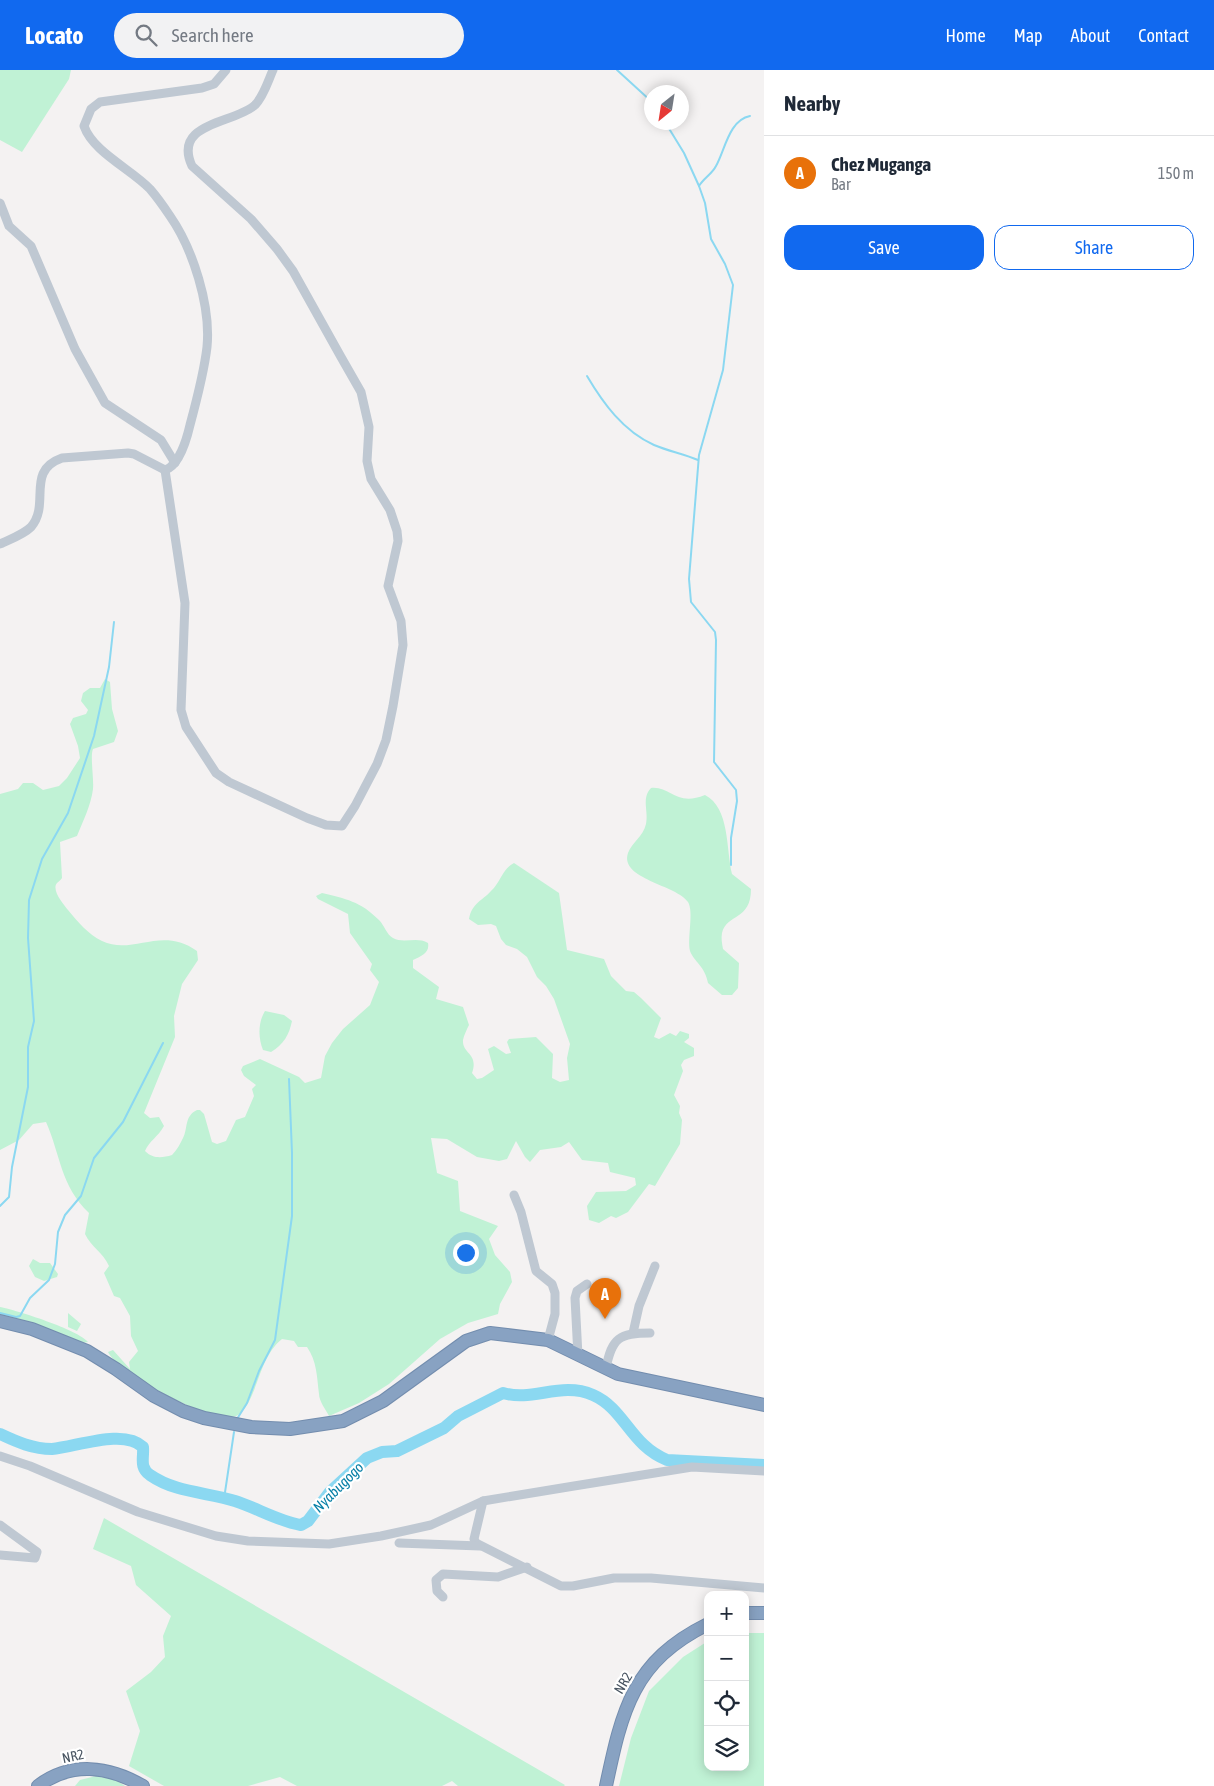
<!DOCTYPE html>
<html lang="en">
<head>
<meta charset="utf-8">
<style>
  body { margin:0; font-family:"Asap Condensed",sans-serif; background:#f2f2f3; color:#1f2937 }
  .controls { position:absolute; right:15px; bottom:15px; display:grid; overflow:hidden; border-radius:10px; box-shadow:0 2px 12px #0003 }
  .controls button { width:45px; height:45px; display:grid; place-items:center; padding:0; border:0; border-bottom:1px solid #e0e1e3; background:#fff; color:#1f2937; font:25px sans-serif }
  .compass { position:absolute; left:644px; top:15px; width:45px; height:45px; border-radius:50%; background:#fff; box-shadow:0 2px 12px #0003; rotate:210deg }
  .you { position:absolute; left:465px; top:1182px; width:18px; height:18px; margin:-12px; border:4px solid #fff; border-radius:50%; background:#1a73e8; box-shadow:0 0 0 8px #1a73e833 }
  .badge { display:grid; place-items:center; width:32px; height:32px; border-radius:50%; background:#1169ef; color:#fff; font-size:16px; font-weight:700 }
  .pin { position:absolute; translate:-50% -41px; filter:drop-shadow(0 1px 2px #0008) }
  .pin::after { content:''; position:absolute; top:26px; width:18px; height:15px; background:inherit; clip-path:polygon(0 0,100% 0,50% 100%) }
  .list { margin:0; padding:0; list-style:none }
  h2 { display:flex; justify-content:space-between; align-items:center; height:65px; margin:0; padding:0 20px; font-size:21px }
  h2 small { font-size:16px; font-weight:400; color:#747a83 }
  .list li { display:grid; grid-template-columns:32px 1fr auto; gap:15px; align-items:center; box-sizing:border-box; height:75px; padding:0 20px; border-top:1px solid #e0e1e3 }
  .list b { display:block; font-size:19px; white-space:nowrap }
  .list p { margin:0; font-size:16px; white-space:nowrap; color:#747a83 }
  .list em { font-size:16px; font-style:normal; color:#747a83 }
  .actions { display:flex; gap:10px; padding:15px 20px }
  .actions a { flex:1; padding:11px 0; border:1px solid #1169ef; border-radius:15px; text-align:center; font-size:18px; color:#1169ef }
  .actions .main { background:#1169ef; color:#fff }
  .icon { flex:none; width:28px; height:28px; fill:none; stroke:currentColor; stroke-width:2; stroke-linecap:round; stroke-linejoin:round }
  .map { position:relative; flex:none; width:764px; height:1716px; overflow:hidden }
  header { display:flex; align-items:center; gap:30px; box-sizing:border-box; height:70px; padding:0 25px; background:#1169ef; color:#fff }
  header strong { font-size:24px }
  nav { display:flex; gap:28px; margin-inline-start:auto; font-size:18px }
  .search { width:350px; height:45px; background:#f2f2f3; display:flex; align-items:center; gap:12px; box-sizing:border-box; padding:0 18px; border-radius:28px; color:#747a83; font-size:19px }
  main { display:flex }
  aside { flex:1; background:#fff }
  .map>svg:first-child { display:block }
  .green { fill:#c0f2d5 }
  .lines { fill:none; stroke-linecap:round; stroke-linejoin:round }
  .stream { stroke:#8bd8f1; stroke-width:2 }
  .river { stroke:#8bd8f1; stroke-width:12 }
  .highway-casing { stroke:#738dae; stroke-width:14 }
  .minor { stroke:#bfc8d2; stroke-width:9 }
  .highway { stroke:#88a2c2; stroke-width:12 }
  .labels { text-anchor:middle; dominant-baseline:central; stroke-width:4.5; stroke-linejoin:round; paint-order:stroke }
  .street-label { font-size:14px; fill:#485461; stroke:#fff }
  .water-label { font-size:15px; font-style:italic; fill:#067fa6; stroke:#fff }
</style>
</head>
<body>
<header>
<strong>Locato</strong>
<div class="search"><svg class="icon" aria-label="search" viewBox="0 0 24 24"><circle cx="10" cy="10" r="6"/><path d="M15 15l6 6"/></svg>Search here</div>
<nav><a>Home</a><a>Map</a><a>About</a><a>Contact</a></nav>
</header>
<main>
<div class="map">
<svg width="764" height="1716" viewBox="0 0 764 1716">
  <rect width="100%" height="100%" fill="#f4f2f2"/>
  <g class="green">
    <path d="M0,0H71L69,9L22,82L0,70Z"/>
    <path d="M105,609L110,612L112,639L118,661L114,672L93,679C90,686 94,709 93,719C91,735 83,751 77,766L60,772L62,808C61,810 59,811 57,813C51,820 64,835 68,840C78,852 88,864 102,871C133,886 161,855 197,881L198,890L182,914L174,946L175,967L144,1043L150,1048L159,1047L164,1056C158,1067 149,1071 145,1081C153,1089 162,1088 172,1085C177,1080 180,1074 183,1068C188,1059 184,1046 197,1040H200L204,1044L212,1072L217,1074L226,1071L236,1050L245,1047L254,1026L252,1019L256,1015L244,1006L241,1000L243,996L260,989L299,1007L305,1013L321,1008L325,986L332,973L343,959L370,935L379,912L370,900L372,894L350,863L348,844L318,829L316,826L322,823C346,829 360,831 379,850C384,855 387,865 393,868C404,874 417,866 428,873C430,883 421,886 413,890V898L439,917L436,929L463,937L469,955C467,959 464,965 463,970C462,984 479,983 472,1003L477,1009L482,1008L494,1000L488,979L494,976L506,984L511,983L507,972L509,969L536,967L553,984L552,1008L560,1012L569,1010L567,988L570,974L554,929L546,916L537,907L527,887L517,879L506,875L501,869L496,856L491,854L478,855L469,849C472,833 482,831 491,821C501,812 502,799 514,793L559,823L567,880L604,889L611,906L626,921L634,922L641,928L661,948L654,967L659,969L670,963L676,966L680,961L689,964V968L684,972L694,978V986L684,990L681,995L683,1001L674,1025L680,1036L679,1043L682,1050L680,1074L655,1116L649,1114L628,1142L616,1148L611,1146L599,1153L589,1150L587,1136L596,1122L626,1121L636,1115L635,1108L610,1102L608,1093L582,1090L569,1072L561,1077L540,1080L530,1092L525,1087L516,1071L507,1089L499,1091L477,1087L447,1069L431,1068L437,1103L458,1111L460,1141L498,1156L489,1169L495,1185L510,1202L512,1212L500,1234L498,1244L468,1253L440,1269L389,1314L359,1333L329,1346C326,1340 319,1331 319,1324C317,1308 317,1291 307,1277H298L294,1271L282,1269C257,1289 258,1331 238,1345C218,1359 117,1302 108,1282L113,1280L130,1299L129,1292L138,1281L131,1266L130,1246L120,1228L114,1226L104,1203L109,1196C103,1182 91,1177 85,1164L89,1143C60,1115 61,1086 46,1052L33,1054L19,1070L0,1080V724L18,719L23,713H33L43,720L59,716L67,708L80,688L78,676L70,654L73,648L86,644L88,640L81,631L83,623L90,618H100Z"/>
    <path d="M651,718C671,716 676,737 705,725C730,738 726,779 732,804L751,819C751,851 727,843 722,863C721,868 722,874 723,879L739,893L738,918L732,925H722L708,913C705,896 694,892 690,881C687,868 694,842 688,832C677,815 619,809 628,783C632,772 643,767 646,754C649,742 641,728 651,718Z"/>
    <path d="M265,941L284,945L292,951C289,965 284,974 271,982L263,980C258,968 258,952 265,941Z"/>
    <path d="M33,1189L40,1193H50L58,1204L57,1207L44,1211L35,1207L29,1196Z"/>
    <path d="M0,1237C16,1240 79,1260 88,1272L82,1273L54,1261L0,1245Z"/>
    <path d="M68,1243L81,1254L77,1261L68,1257Z"/>
    <path d="M104,1448L565,1715L564,1716H458L452,1711L442,1716H297L280,1707L248,1716H164L129,1696L140,1661L126,1621L151,1602L165,1587L163,1566L171,1546L136,1515L131,1496L93,1479Z"/>
    <path d="M745,1563H764V1716H619L631,1668L649,1621L683,1587L708,1571V1697H745Z"/>
    <path d="M96,1706L116,1710L125,1716H75L80,1710Z"/>
  </g>
  <g class="lines">
    <g class="stream">
      <path d="M617,0L652,32"/>
      <path d="M665,52L684,83L699,116L705,133L711,169L725,194L733,215L723,300L699,385L689,509L691,532L715,562L716,570L714,692L736,720L737,731L731,768V795"/>
      <path d="M699,116C704,108 712,104 716,96C725,80 729,50 750,46"/>
      <path d="M587,306C603,333 623,361 654,375C668,381 684,384 698,390"/>
      <path d="M0,1136L9,1127L12,1097L28,1017V977L34,951L28,868L29,830L42,789L68,743L94,666L109,597L114,552"/>
      <path d="M0,1243L16,1247L20,1246L30,1228L49,1210L55,1194L58,1162L65,1145L81,1126L94,1088L123,1052L163,973"/>
      <path d="M237,1349L247,1333L259,1301L275,1270L292,1146V1083L289,1009"/>
      <path d="M224,1429L234,1362"/>
    </g>
    <path class="river" d="M0,1364C17,1372 33,1379 52,1379C76,1377 124,1358 143,1377C144,1388 139,1397 150,1405C176,1423 207,1422 235,1431C257,1438 278,1451 301,1455L308,1451L330,1422L367,1388L382,1382L397,1381L444,1358L458,1346L503,1323C533,1332 561,1311 593,1325C625,1339 630,1375 667,1390L764,1395"/>
    <defs>
      <g id="highway">
        <path d="M0,1251L32,1259L87,1281L116,1299L154,1326L183,1341L204,1348L251,1357L290,1359L343,1351L383,1331L466,1271L490,1263L548,1270L618,1304L764,1335"/>
        <path d="M745,1543H764"/>
        <path d="M38,1716C71,1691 109,1696 143,1716"/>
        <path d="M606,1716C622,1640 633,1591 708,1554"/>
      </g>
    </defs>
    <use href="#highway" class="highway-casing"/>
    <g class="minor">
      <path d="M0,133L9,156L31,176L75,279L105,333L161,370L175,393"/>
      <path d="M165,400L185,533L181,640L186,657L216,703L229,712L307,748L326,755L342,756L355,736L377,694L386,670L393,636L403,575L401,551L388,516L398,471L397,461L390,440L371,409L367,391L369,357L361,322L341,287L293,201L277,179L251,149L192,96C172,52 234,54 255,35C264,26 268,11 273,0"/>
      <path d="M0,474C10,469 23,465 31,457C51,434 25,401 62,388L128,383L134,384L165,400C179,396 187,368 190,355C197,329 204,303 207,277C211,236 193,179 170,146C164,137 157,127 150,119C131,99 93,82 84,56L91,39L100,32L202,18L214,14L226,0"/>
      <path d="M514,1125L521,1142L536,1201L552,1214L555,1223V1244L548,1270"/>
      <path d="M633,1263L639,1236L655,1196"/>
      <path d="M578,1286L575,1228L577,1221L587,1214"/>
      <path d="M606,1298C612,1268 619,1263 650,1263"/>
      <path d="M0,1386L30,1396L138,1442L216,1466L248,1471L329,1474L381,1466L431,1455L483,1431L574,1416L692,1397L764,1401"/>
      <path d="M483,1431L474,1469L476,1473L561,1516H573L614,1508H651L764,1518"/>
      <path d="M0,1455L37,1482L35,1488L0,1485"/>
      <path d="M399,1473L480,1476"/>
      <path d="M443,1527L437,1521L436,1510L443,1504L498,1507L527,1497"/>
    </g>
    <use href="#highway" class="highway"/>
  </g>
  <g class="labels">
    <g class="street-label">
      <text transform="translate(623 1613) rotate(-59)">NR2</text>
      <text transform="translate(73 1686) rotate(-12)">NR2</text>
    </g>
    <g class="water-label">
      <text transform="translate(338 1417) rotate(-45)">Nyabugogo</text>
    </g>
  </g>
</svg>
<div class="controls">
<button>+</button>
<button>−</button>
<button><svg class="icon" aria-label="locate" viewBox="0 0 24 24"><circle cx="12" cy="12" r="6"/><path d="M12 2v4M12 18v4M2 12h4M18 12h4"/></svg></button>
<button><svg class="icon" aria-label="layers" viewBox="0 0 24 24"><path d="M12 4l9 5-9 5-9-5zM3 14l9 5 9-5"/></svg></button>
</div>
<svg class="compass" viewBox="-18 -18 36 36"><path d="M0-13l5 13h-10z" fill="#e53935"/><path d="M0 13l5-13h-10z" fill="#747a83"/></svg>
<div class="you"></div>
<div class="pin badge" style="left:605px;top:1249px;background:#e8710a">A</div>
</div>
<aside>
<h2>Nearby<small></small></h2>
<ul class="list">
<li><span class="badge" style="background:#e8710a">A</span><div><b>Chez Muganga</b><p>Bar</p></div><em>150 m</em></li>
</ul>
<div class="actions"><a class="main">Save</a><a>Share</a></div>
</aside>
</main>
</body>
</html>
